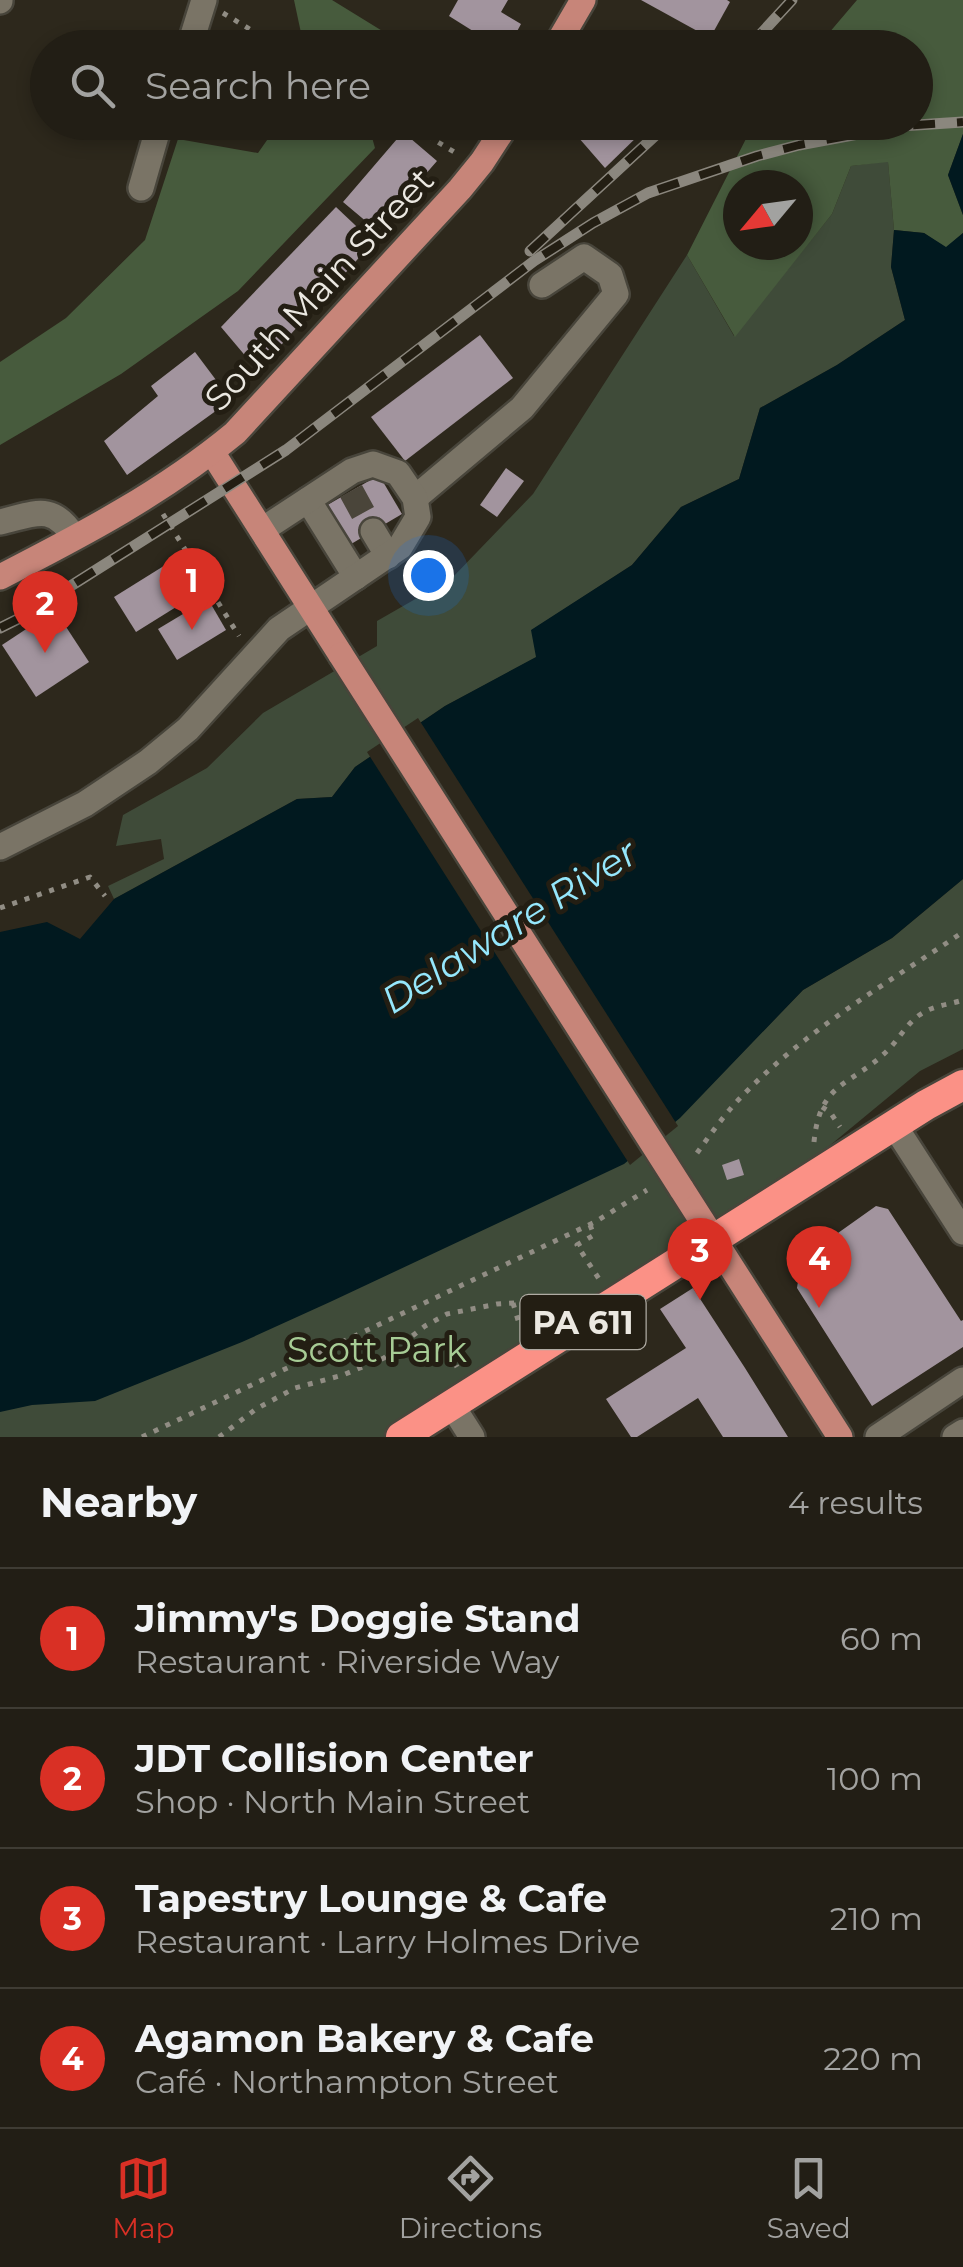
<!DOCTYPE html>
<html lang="en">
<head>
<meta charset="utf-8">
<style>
  body { margin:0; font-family:Montserrat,sans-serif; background:#2e2b22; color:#f1f3f6 }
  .compass { position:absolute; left:723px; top:170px; width:90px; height:90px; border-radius:50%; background:#221e15; box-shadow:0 5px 15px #0003; rotate:241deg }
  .you { position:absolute; left:428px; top:575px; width:35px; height:35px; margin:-25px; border:8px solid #fff; border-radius:50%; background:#1a73e8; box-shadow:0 0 0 15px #1a73e833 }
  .badge { display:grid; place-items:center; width:65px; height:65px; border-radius:50%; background:#d93025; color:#fff; font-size:32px; font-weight:700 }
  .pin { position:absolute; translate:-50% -82px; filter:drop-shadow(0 2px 5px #0008) }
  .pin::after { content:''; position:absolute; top:52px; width:35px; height:30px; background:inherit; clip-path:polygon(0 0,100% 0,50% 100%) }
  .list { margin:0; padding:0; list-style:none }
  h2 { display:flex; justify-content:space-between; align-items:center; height:130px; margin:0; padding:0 40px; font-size:42px }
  h2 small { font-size:32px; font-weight:400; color:#a2a2a0 }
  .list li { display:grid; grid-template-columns:65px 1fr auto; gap:30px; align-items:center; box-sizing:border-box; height:140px; padding:0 40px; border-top:2px solid #3f3c34 }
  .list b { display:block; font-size:38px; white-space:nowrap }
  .list p { margin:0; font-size:32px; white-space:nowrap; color:#a2a2a0 }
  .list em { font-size:32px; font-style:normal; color:#a2a2a0 }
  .icon { flex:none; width:55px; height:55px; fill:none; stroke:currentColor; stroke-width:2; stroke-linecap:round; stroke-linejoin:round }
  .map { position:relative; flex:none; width:963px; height:1437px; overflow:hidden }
  .search { position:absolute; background:#221e15; box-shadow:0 5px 15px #0003; left:30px; right:30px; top:30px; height:110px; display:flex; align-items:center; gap:25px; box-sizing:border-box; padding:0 35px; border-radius:55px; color:#a2a2a0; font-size:38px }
  .sheet { height:690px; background:#221e15 }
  nav { display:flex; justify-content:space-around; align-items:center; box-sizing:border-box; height:140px; border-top:2px solid #3f3c34; background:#221e15; font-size:28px; color:#a2a2a0 }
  nav a { display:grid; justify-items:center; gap:5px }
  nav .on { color:#d93025 }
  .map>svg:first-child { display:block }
  .green { fill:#3f4b39 }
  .forest { fill:#475b3d; fill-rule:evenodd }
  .water { fill:#01191f }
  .pier { fill:#2d281c }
  .building { fill:#a2949e }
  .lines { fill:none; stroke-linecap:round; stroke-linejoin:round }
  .minor-tunnel { stroke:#4a453a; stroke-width:25; stroke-dasharray:25 12; stroke-linecap:butt }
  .minor-casing { stroke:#48453b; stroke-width:30 }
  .major-casing { stroke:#48453b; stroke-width:30 }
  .highway-casing { stroke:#48453b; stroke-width:35 }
  .path { stroke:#918d84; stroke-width:5; stroke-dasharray:5 8; stroke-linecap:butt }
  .minor { stroke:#7a7466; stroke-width:25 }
  .major { stroke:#c78579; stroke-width:25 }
  .highway { stroke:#fb9186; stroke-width:30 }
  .rail-casing { stroke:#8b877e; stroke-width:11 }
  .rail { stroke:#231e13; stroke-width:8; stroke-dasharray:22; stroke-linecap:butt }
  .major-bridge-casing { stroke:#48453b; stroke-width:30; stroke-linecap:butt }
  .major-bridge { stroke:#c78579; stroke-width:25 }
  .labels { text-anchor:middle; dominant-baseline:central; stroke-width:10; stroke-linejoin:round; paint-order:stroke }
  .shield { fill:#231e13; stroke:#afaba3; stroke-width:2.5 }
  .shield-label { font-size:32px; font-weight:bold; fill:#ebe8e1 }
  .street-label { font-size:35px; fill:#ebe8e1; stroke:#231e13 }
  .park-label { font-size:35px; fill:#a7cc95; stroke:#231e13 }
  .water-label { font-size:38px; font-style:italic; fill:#95e7fc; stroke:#231e13 }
</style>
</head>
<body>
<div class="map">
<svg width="963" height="1437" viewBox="0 0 963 1437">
  <rect width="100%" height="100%" fill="#2d281c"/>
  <g class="green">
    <path d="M888,161L894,230L891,267L905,320L837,365L760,408L739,479L681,507L632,565L532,630L537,657L445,706L355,767L332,797L297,799L114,899L108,886L164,859L161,839L116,846L123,815L207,768L263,713L377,646V621L452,578L533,494L687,255L734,336L832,214L851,166Z"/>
    <path d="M963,879V1049L920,1071L714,1241L401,1437H0V1387L696,1100L803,990L892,938Z"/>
  </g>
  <g class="forest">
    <path d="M294,0H332L384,32L378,47H304Z"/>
    <path d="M857,0H963V134L948,175L963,215V233L946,248L924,233L894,230L888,162L851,166L832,214L735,337L687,255L754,123L916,122V48L817,47ZM738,185H798V245H738Z"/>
    <path d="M279,123H368L375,148L238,291L121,374L0,445V362L66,318L145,240L178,139L258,153Z"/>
  </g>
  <g class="water">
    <path d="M963,134V215L948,175Z"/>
    <path d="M894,230L924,233L946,247L963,233V879L892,938L803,990L680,1118L624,1164L330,1302L242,1342L95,1401L32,1405L0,1412V932L47,922L80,939L114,899L297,799L332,797L355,767L445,706L536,657L531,630L632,565L681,507L739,479L760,408L837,365L905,320L891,267Z"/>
  </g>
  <path class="pier" d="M418,718L678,1126L630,1165L367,752Z"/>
  <g class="building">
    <path d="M458,0H508L501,12L521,24L508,48H500L449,16Z"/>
    <path d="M641,0H727L730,2L710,38Z"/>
    <path d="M565,122H636L643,131L605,168Z"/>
    <path d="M403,132L437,161L390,215L382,208L368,223L343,202Z"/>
    <path d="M336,207L373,242L258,371L221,327Z"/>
    <path d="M480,335L513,378L405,461L371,417Z"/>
    <path d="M195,352L231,400L127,475L104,441L158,396L151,386Z"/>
    <path d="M506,468L524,481L497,517L480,505Z"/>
    <path d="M379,475L402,514L346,547L324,507Z"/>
    <path d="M183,554L205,589L136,632L114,597Z"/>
    <path d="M208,599L226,630L177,660L158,629Z"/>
    <path d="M55,610L89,662L36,697L2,645Z"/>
    <path d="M739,1159L744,1175L727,1180L722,1165Z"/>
    <path d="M876,1206L888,1209L961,1321L963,1320V1347L872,1406L797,1288L800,1268L809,1261L807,1255Z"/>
    <path d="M693,1288L745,1368L788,1437H723L698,1398L637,1437H631L606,1399L686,1348L660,1309Z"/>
  </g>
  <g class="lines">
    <path class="minor-tunnel" d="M351,491L373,531"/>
    <defs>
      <g id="minor">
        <path d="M0,1V0"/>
        <path d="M189,48L204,0"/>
        <path d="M141,188L160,122"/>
        <path d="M415,498L522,408L616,294L610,275L584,257L542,285"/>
        <path d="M308,500L356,577"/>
        <path d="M0,522C35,514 52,502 74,537"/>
        <path d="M373,531L388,556"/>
        <path d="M0,847L85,804L148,762L188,729L279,629L400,547L418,517L415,498L398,473L373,464L352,471L262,530"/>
        <path d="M894,1125L963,1232"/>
        <path d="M451,1404L472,1437"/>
        <path d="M878,1437L963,1380"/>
        <path d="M955,1437L963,1432"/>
      </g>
      <g id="major">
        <path d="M555,48L583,0"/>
        <path d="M212,452L341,655"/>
        <path d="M0,577C82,535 164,492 235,433L460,189L482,162L508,122"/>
        <path d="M681,1188L840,1437"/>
      </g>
      <path id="highway" d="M401,1437L926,1105L963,1085"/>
    </defs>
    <use href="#minor" class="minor-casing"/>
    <use href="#major" class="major-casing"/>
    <use href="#highway" class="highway-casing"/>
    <g class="path">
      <path d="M223,13L281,48"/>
      <path d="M405,122L459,155"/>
      <path d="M163,514L239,636"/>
      <path d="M0,908L90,877L105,896"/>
      <path d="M822,1107L830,1112L840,1127"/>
      <path d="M814,1142C820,1080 851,1087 888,1050C901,1037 908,1020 926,1011C938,1005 951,1004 963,1000"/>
      <path d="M697,1153C712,1132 727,1111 745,1093C809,1028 889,982 963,932"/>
      <path d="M590,1225L594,1235L577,1245L599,1279"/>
      <path d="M513,1303L520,1327"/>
      <path d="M450,1354L457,1367"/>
      <path d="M142,1437L595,1222L647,1190"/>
      <path d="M219,1437L256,1409L295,1388L343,1375L384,1358L425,1326L447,1314L497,1304L528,1302L549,1309"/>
    </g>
    <use href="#minor" class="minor"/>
    <use href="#major" class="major"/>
    <use href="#highway" class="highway"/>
    <defs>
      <g id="rail">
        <path d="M748,48L792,0"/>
        <path d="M530,251L670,122"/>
        <path d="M0,628L20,618L286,450L534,261L593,223L648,193L757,156L799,145L901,126L963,122"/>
      </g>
    </defs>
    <use href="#rail" class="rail-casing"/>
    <use href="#rail" class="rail"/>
    <defs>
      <path id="major-bridge" d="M341,655L681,1188"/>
    </defs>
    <use href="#major-bridge" class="major-bridge-casing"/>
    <use href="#major-bridge" class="major-bridge"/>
  </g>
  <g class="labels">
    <rect class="shield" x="520.5" y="1295" width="125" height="54" rx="8"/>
    <g class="shield-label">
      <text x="583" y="1322">PA 611</text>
    </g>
    <g class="street-label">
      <text transform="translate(319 289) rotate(-47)">South Main Street</text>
    </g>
    <g class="park-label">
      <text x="377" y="1349">Scott Park</text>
    </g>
    <g class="water-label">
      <text transform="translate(509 926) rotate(-32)">Delaware River</text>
    </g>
  </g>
</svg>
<svg class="compass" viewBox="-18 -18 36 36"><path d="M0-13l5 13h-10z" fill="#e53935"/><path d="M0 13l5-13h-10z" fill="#a2a2a0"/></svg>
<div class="you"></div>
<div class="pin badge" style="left:192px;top:630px">1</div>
<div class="pin badge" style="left:45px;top:653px">2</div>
<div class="pin badge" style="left:700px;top:1300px">3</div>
<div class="pin badge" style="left:819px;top:1308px">4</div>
<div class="search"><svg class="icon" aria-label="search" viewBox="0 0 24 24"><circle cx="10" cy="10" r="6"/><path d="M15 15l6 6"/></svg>Search here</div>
</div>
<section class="sheet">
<h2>Nearby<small>4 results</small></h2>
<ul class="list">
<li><span class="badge">1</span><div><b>Jimmy's Doggie Stand</b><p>Restaurant · Riverside Way</p></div><em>60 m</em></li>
<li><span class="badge">2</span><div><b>JDT Collision Center</b><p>Shop · North Main Street</p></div><em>100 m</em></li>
<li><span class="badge">3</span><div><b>Tapestry Lounge &amp; Cafe</b><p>Restaurant · Larry Holmes Drive</p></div><em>210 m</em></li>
<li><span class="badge">4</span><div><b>Agamon Bakery &amp; Cafe</b><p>Café · Northampton Street</p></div><em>220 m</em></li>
</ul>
</section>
<nav>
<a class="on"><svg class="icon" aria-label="map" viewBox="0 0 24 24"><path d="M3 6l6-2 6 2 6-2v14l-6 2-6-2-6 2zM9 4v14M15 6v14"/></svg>Map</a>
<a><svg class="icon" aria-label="directions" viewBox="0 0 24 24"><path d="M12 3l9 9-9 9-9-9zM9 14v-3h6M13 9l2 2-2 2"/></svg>Directions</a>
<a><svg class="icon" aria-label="saved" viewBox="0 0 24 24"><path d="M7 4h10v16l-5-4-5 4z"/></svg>Saved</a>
</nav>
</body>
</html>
